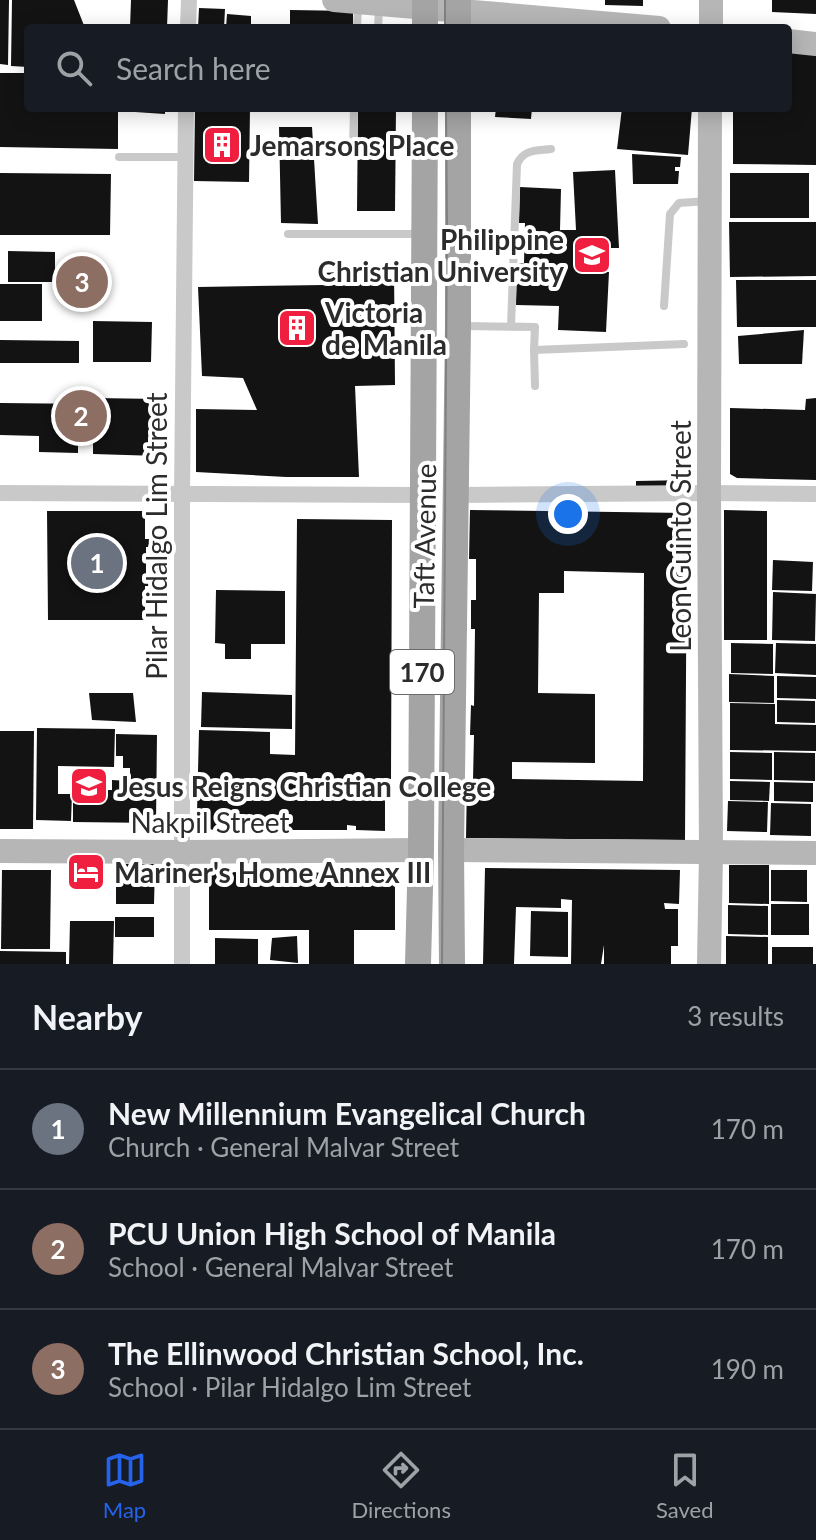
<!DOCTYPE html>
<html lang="en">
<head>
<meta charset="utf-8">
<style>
  body { margin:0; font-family:Lato,sans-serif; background:#242831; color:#f1f3f6 }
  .you { position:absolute; left:568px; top:514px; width:28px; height:28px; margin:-20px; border:6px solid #fff; border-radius:50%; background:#1a73e8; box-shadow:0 0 0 12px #1a73e833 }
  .badge { display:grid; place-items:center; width:52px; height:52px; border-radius:50%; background:#2563eb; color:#fff; font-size:26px; font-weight:700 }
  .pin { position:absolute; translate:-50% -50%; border:4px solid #fff; box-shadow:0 2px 8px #0006 }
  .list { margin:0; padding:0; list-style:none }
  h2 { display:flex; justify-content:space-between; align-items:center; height:104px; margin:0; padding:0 32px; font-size:34px }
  h2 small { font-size:26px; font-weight:400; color:#9ea1a6 }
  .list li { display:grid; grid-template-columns:52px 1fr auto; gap:24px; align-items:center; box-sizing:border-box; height:120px; padding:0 32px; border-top:2px solid #363941 }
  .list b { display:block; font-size:30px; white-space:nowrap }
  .list p { margin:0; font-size:26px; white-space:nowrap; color:#9ea1a6 }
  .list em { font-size:26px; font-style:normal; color:#9ea1a6 }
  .icon { flex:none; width:44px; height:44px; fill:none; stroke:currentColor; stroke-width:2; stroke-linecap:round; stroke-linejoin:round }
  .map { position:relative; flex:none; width:816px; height:964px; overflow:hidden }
  .search { position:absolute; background:#171b24; box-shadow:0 4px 20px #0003; left:24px; right:24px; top:24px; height:88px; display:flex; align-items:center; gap:20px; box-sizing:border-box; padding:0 28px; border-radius:8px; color:#9ea1a6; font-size:30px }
  .sheet { height:464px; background:#171b24 }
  nav { display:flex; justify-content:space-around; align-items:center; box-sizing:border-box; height:112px; border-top:2px solid #363941; background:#171b24; font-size:22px; color:#9ea1a6 }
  nav a { display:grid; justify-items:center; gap:4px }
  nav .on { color:#2563eb }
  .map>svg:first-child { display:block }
  .building { fill:#131313; fill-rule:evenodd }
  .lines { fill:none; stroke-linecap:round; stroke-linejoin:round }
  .lane { stroke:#c9c9c9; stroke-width:8 }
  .street { stroke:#c9c9c9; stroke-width:16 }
  .secondary { stroke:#b6b6b6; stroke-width:24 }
  .primary { stroke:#a4a4a4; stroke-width:26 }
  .tram { stroke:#818181; stroke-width:2 }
  .labels { text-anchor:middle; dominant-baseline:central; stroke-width:8; stroke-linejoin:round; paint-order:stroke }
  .shield { fill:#fff; stroke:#6b6b6b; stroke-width:2 }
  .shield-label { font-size:26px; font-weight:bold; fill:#2c2c2c }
  .poi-label { font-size:28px; font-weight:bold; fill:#2c2c2c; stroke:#fff; text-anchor:start }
  .street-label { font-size:28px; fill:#2c2c2c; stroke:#fff }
</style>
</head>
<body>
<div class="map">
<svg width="816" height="964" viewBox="0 0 816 964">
  <rect width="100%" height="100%" fill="#fff"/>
  <g class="building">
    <path d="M0,0H9L8,65L0,64Z"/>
    <path d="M12,0H74L85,28H28V67L11,66Z"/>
    <path d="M131,0H168L167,28H130Z"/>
    <path d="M605,0H643V6L605,5Z"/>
    <path d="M772,0H816V14L772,12Z"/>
    <path d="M199,8L225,9L224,28H198Z"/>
    <path d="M290,10L353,11V28H290Z"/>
    <path d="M227,14L251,16V28H226Z"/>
    <path d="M788,51L816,53V165L733,164V108H788Z"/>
    <path d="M0,73H28V108H118V149L0,147Z"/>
    <path d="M121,108H165V114L120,111Z"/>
    <path d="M195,108H250L249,182L194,181Z"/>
    <path d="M358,108H396L395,211H357Z"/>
    <path d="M496,108H532L531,119L495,117Z"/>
    <path d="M622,108H692L688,155L617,149Z"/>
    <path d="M279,127H312L318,224L281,223Z"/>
    <path d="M632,154L681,157L680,167H675V171H679L678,184H633Z"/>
    <path d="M615,170L619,248H599V271L609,272L606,332L558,330L559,306L516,305L517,263H524L525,223H519L520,187L561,189L560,230H576L573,172Z"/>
    <path d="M0,173L111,174L110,235H0Z"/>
    <rect x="730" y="173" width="79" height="45"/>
    <path d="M729,222H816V276L730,277Z"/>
    <path d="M8,251L55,252V282H8Z"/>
    <path d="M394,268L395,385L355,386L359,477H286L196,472V409L257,410L243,378L202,376L198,287L324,285V273Z"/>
    <path d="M736,280H816V327H737Z"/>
    <rect x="0" y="284" width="42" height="37"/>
    <path d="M93,321L152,322L151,362H93Z"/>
    <path d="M804,330L802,364H739L738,336Z"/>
    <path d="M0,340L79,341V363H0Z"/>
    <path d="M94,398L160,399L159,456L93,454V439H78V453L39,452V436L0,435V403L94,404Z"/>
    <path d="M816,398V480L737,478L730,474V408L805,410L806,399Z"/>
    <path d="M690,480V489L636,491V481Z"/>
    <path d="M470,510L687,513L685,840L466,838L467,780H473L474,735H470L471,705L474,706L475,629H471V600H476V559H469ZM564,571L644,573L643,781L512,779V762L595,763V694L538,693L539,593H564Z"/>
    <path d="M724,510L767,511V640H724Z"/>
    <path d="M47,511H145V539H150V547H146V578H150V586H145V620H48Z"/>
    <path d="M297,519L392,520L391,779L385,778V831L356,830V826L347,825V830H213L204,827L199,821L197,813L199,730L270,732V754L295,755Z"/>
    <path d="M773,560L813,562L812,591L772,590Z"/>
    <path d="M216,590L285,591V644H251V659H225V644L215,643Z"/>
    <path d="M773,592L816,594L815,641L772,640Z"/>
    <path d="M731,643L773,644V674L731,673Z"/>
    <path d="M776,643L816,644V675L775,673Z"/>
    <path d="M729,674L774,676V703L729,702Z"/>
    <path d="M777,676L816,677V699L777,698Z"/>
    <path d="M202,692L292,695V729L201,727Z"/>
    <path d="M89,693H133L136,722L92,720Z"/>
    <path d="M777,700L815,701V723L777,722Z"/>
    <path d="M730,703L775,704V724L816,725V751L730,750Z"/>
    <path d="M37,728L115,729L114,767L58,766V794H72L71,821L36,820Z"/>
    <path d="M0,731H34L33,829H0Z"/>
    <path d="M116,734L157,735L156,823L73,822V794L95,795V790H112V780L130,781V768H123V756H116Z"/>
    <path d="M730,752L772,753V780L730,779Z"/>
    <path d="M774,752L815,753V781L774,780Z"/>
    <path d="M730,781L770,782L769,801L730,800Z"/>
    <path d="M774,782L813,783V802L774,801Z"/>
    <path d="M728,801L768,802L767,832L727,831Z"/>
    <path d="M771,803L811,804V836L770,835Z"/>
    <path d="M116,864H155L154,904H116Z"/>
    <path d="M729,865H769V904L729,903Z"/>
    <path d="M485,868L680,870L679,904L664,903L665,909H678V946H671V964H604V945L601,964H571L572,900L561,899V908L516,907L514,964H483Z"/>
    <path d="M2,870H51L50,949H1Z"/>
    <path d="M771,870H807V902L771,901Z"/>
    <path d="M209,872L395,873V930H354V964H309V930H209Z"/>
    <rect x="771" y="904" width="38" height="31"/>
    <path d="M728,905L768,906V935L728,934Z"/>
    <path d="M531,911L568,912V957L530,956Z"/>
    <rect x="115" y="917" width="39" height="20"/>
    <path d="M70,921H114L113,964H69Z"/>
    <path d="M297,936L298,963L270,960L272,938Z"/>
    <path d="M726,936L768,937V964H726Z"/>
    <path d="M215,938L258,939V964H215Z"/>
    <rect x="772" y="947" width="41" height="17"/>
    <path d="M0,951L66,952V964H0Z"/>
  </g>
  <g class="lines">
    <g class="lane">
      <path d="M357,28L358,7"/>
      <path d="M378,28L379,9"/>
      <path d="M353,148L354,108"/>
      <path d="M119,157H185"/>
      <path d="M288,234H419"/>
      <path d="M664,306L670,214L679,203L708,201"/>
      <path d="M463,326L535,327L534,350L684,344"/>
      <path d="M511,326L517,164C524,149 536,151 551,149"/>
      <path d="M534,350L535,386"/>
    </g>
    <g class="street">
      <path d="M188,28L189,0"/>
      <path d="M0,493L423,495"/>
      <path d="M456,495L709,493L816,494"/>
      <path d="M182,964V494L186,108"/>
    </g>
    <g class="secondary">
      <path d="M334,0L659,28"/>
      <path d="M711,28V0"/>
      <path d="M788,41L816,44"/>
      <path d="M451,850L816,853"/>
      <path d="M0,851L181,852L421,850"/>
      <path d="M709,964L711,852L709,493L710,108"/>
    </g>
    <g class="primary">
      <path d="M425,0V28"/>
      <path d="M458,0V28"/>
      <path d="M418,964L421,850L425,108"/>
      <path d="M452,964L451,850L458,326V108"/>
    </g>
    <g class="tram">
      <path d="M445,0V28"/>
      <path d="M442,964L447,223L446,108"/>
    </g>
  </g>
  <defs>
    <symbol id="building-square" viewBox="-11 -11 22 22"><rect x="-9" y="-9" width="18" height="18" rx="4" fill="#f11f3f" stroke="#fff"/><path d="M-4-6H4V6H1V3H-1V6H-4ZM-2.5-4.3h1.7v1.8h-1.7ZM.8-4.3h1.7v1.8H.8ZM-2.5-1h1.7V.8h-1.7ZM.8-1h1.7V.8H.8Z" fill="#fff"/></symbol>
    <symbol id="university-square" viewBox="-11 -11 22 22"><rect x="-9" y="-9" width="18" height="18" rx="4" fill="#f11f3f" stroke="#fff"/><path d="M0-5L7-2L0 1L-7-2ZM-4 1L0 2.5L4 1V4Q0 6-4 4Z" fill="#fff"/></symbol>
    <symbol id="hotel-square" viewBox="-11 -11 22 22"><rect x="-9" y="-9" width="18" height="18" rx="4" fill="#f11f3f" stroke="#fff"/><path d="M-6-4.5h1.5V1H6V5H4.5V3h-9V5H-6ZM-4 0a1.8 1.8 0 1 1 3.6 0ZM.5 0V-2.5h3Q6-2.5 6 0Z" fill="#fff"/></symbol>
  </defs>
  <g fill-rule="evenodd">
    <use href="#building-square" x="200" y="123" width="44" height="44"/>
    <use href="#university-square" x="570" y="233" width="44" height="44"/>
    <use href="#building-square" x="275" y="306" width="44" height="44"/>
    <use href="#university-square" x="67" y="764" width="44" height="44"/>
    <use href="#hotel-square" x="64" y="850" width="44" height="44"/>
  </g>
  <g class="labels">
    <rect class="shield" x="390" y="650" width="64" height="44" rx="6"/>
    <g class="shield-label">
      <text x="422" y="672">170</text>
    </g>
    <g class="poi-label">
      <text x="250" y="145">Jemarsons Place</text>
      <text x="564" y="239" text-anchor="end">Philippine<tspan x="564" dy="32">Christian University</tspan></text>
      <text x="325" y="312">Victoria<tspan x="325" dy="32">de Manila</tspan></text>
      <text x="117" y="786">Jesus Reigns Christian College</text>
      <text x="114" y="872">Mariner's Home Annex III</text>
    </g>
    <g class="street-label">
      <text transform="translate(156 536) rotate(-90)">Pilar Hidalgo Lim Street</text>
      <text transform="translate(424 536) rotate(-89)">Taft Avenue</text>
      <text transform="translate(680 536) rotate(-90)">Leon Guinto Street</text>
      <text x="210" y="822">Nakpil Street</text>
    </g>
  </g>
</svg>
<div class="you"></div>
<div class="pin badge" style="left:97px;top:563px;background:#6b7280">1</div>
<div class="pin badge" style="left:81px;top:416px;background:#8d6e63">2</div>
<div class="pin badge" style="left:82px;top:282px;background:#8d6e63">3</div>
<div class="search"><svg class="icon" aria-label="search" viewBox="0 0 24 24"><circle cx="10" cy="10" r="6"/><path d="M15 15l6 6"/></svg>Search here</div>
</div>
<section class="sheet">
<h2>Nearby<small>3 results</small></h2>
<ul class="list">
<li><span class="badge" style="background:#6b7280">1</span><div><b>New Millennium Evangelical Church</b><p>Church · General Malvar Street</p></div><em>170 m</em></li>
<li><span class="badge" style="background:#8d6e63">2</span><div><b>PCU Union High School of Manila</b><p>School · General Malvar Street</p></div><em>170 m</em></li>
<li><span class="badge" style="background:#8d6e63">3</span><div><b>The Ellinwood Christian School, Inc.</b><p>School · Pilar Hidalgo Lim Street</p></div><em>190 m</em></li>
</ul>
</section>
<nav>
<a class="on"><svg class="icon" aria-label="map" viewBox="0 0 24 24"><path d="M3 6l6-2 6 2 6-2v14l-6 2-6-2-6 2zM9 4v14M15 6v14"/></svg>Map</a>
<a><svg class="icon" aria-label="directions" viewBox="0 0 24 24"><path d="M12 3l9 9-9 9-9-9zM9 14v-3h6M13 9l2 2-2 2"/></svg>Directions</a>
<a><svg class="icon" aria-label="saved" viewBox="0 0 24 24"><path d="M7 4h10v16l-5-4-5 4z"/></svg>Saved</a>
</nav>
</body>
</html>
